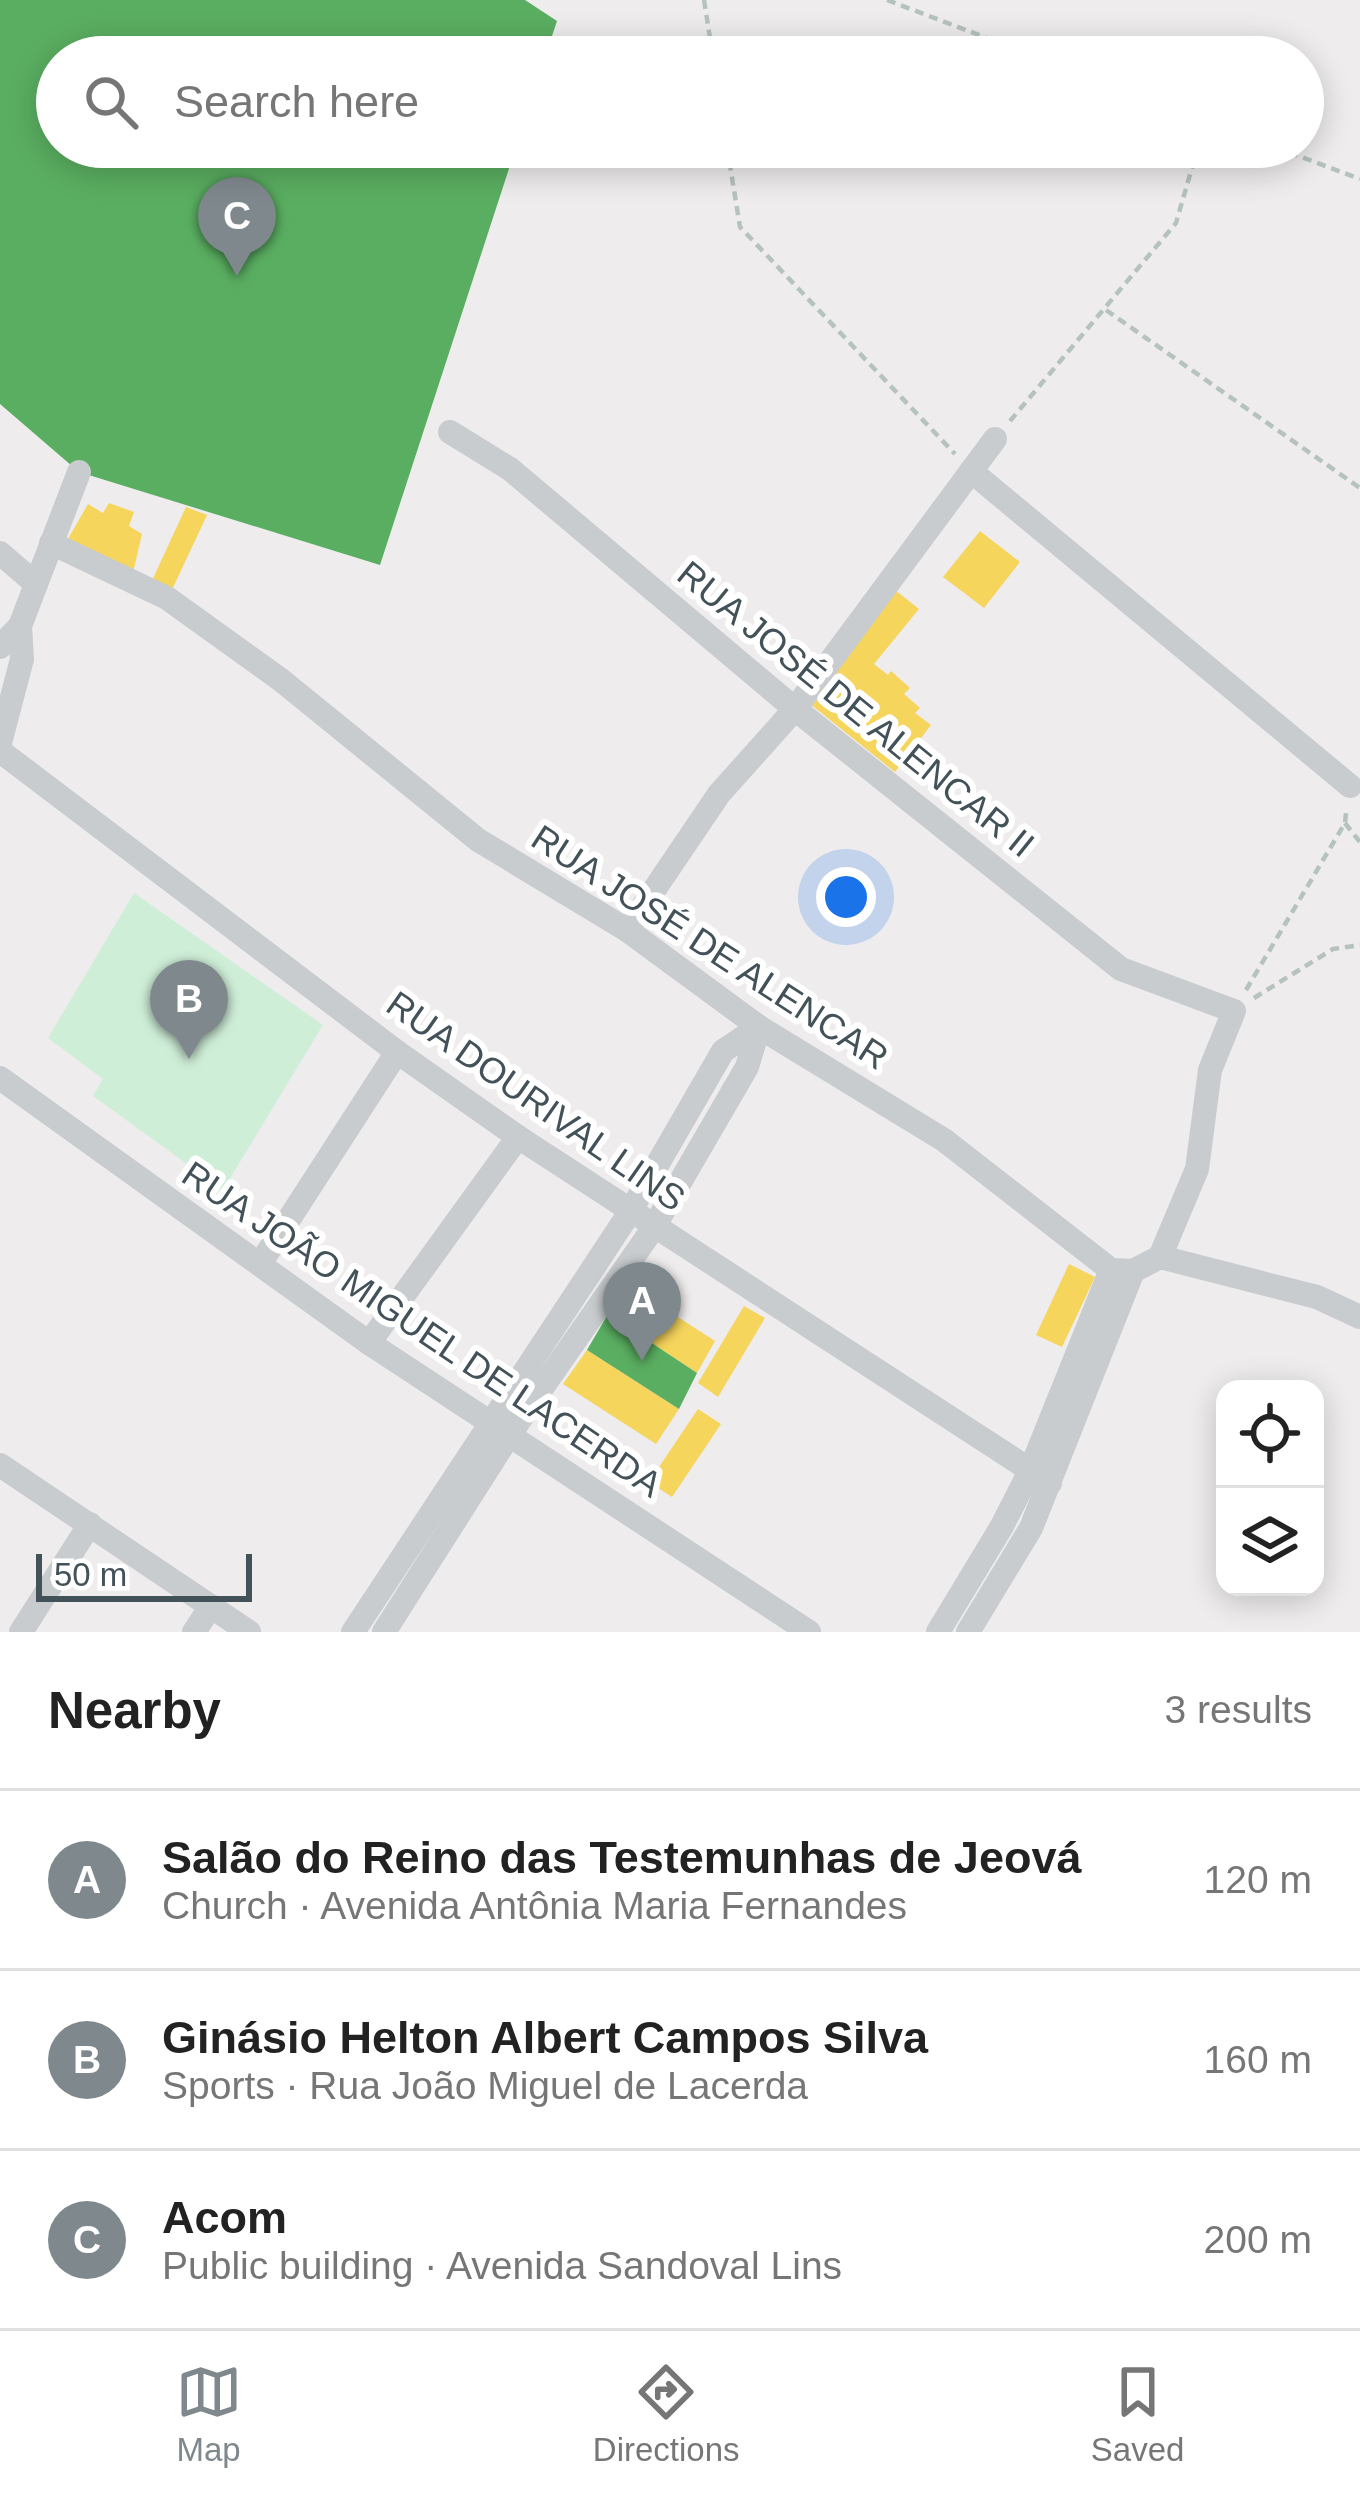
<!DOCTYPE html>
<html lang="en">
<head>
<meta charset="utf-8">
<style>
  body { margin:0; font-family:Helvetica,sans-serif; background:#f2f2f2; color:#222 }
  .controls { position:absolute; right:36px; bottom:36px; display:grid; overflow:hidden; border-radius:24px; box-shadow:0 6px 30px #0003 }
  .controls button { width:108px; height:108px; display:grid; place-items:center; padding:0; border:0; border-bottom:3px solid #e0e0e0; background:#fff; color:#222; font:60px sans-serif }
  .scale { position:absolute; left:36px; bottom:30px; width:216px; box-sizing:border-box; padding-left:12px; border:6px solid #435259; border-top:0; font-size:33px; line-height:42px; white-space:nowrap; color:#435259; -webkit-text-stroke:9px #fff; paint-order:stroke }
  .you { position:absolute; left:846px; top:897px; width:42px; height:42px; margin:-30px; border:9px solid #fff; border-radius:50%; background:#1a73e8; box-shadow:0 0 0 18px #1a73e833 }
  .badge { display:grid; place-items:center; width:78px; height:78px; border-radius:50%; background:#7f888d; color:#fff; font-size:39px; font-weight:700 }
  .pin { position:absolute; translate:-50% -99px; filter:drop-shadow(0 3px 6px #0008) }
  .pin::after { content:''; position:absolute; top:63px; width:42px; height:36px; background:inherit; clip-path:polygon(0 0,100% 0,50% 100%) }
  .list { margin:0; padding:0; list-style:none }
  h2 { display:flex; justify-content:space-between; align-items:center; height:156px; margin:0; padding:0 48px; font-size:51px }
  h2 small { font-size:39px; font-weight:400; color:#767676 }
  .list li { display:grid; grid-template-columns:78px 1fr auto; gap:36px; align-items:center; box-sizing:border-box; height:180px; padding:0 48px; border-top:3px solid #e0e0e0 }
  .list b { display:block; font-size:45px; white-space:nowrap }
  .list p { margin:0; font-size:39px; white-space:nowrap; color:#767676 }
  .list em { font-size:39px; font-style:normal; color:#767676 }
  .icon { flex:none; width:66px; height:66px; fill:none; stroke:currentColor; stroke-width:2; stroke-linecap:round; stroke-linejoin:round }
  .map { position:relative; flex:none; width:1360px; height:1632px; overflow:hidden }
  .search { position:absolute; background:#fff; box-shadow:0 6px 30px #0003; left:36px; right:36px; top:36px; height:132px; display:flex; align-items:center; gap:30px; box-sizing:border-box; padding:0 42px; border-radius:66px; color:#767676; font-size:45px }
  .sheet { height:696px; background:#fff }
  nav { display:flex; justify-content:space-around; align-items:center; box-sizing:border-box; height:168px; border-top:3px solid #e0e0e0; background:#fff; font-size:33px; color:#767676 }
  nav a { display:grid; justify-items:center; gap:6px }
  nav .on { color:#7f888d }
  .map>svg:first-child { display:block }
  .green { fill:#cfeed8 }
  .homes { fill:#f6d55c }
  .public { fill:#5aae61 }
  .lines { fill:none; stroke-linecap:round; stroke-linejoin:round }
  .path { stroke:#b5c2bd; stroke-width:4.5; stroke-dasharray:9 6; stroke-linecap:butt }
  .street { stroke:#c8ccce; stroke-width:24 }
  .labels { text-anchor:middle; dominant-baseline:central; stroke-width:12; stroke-linejoin:round; paint-order:stroke }
  .street-label { font-size:36px; fill:#435259; stroke:#fff }
</style>
</head>
<body>
<div class="map">
<svg width="1360" height="1632" viewBox="0 0 1360 1632">
  <rect width="100%" height="100%" fill="#eeeced"/>
  <path class="green" d="M134,893L323,1025L223,1190L93,1096L103,1079L48,1038Z"/>
  <g class="homes">
    <path d="M109,503L134,512L129,526L142,534L132,577L64,546L88,504L103,513Z"/>
    <path d="M186,507L207,515L170,594L150,585Z"/>
    <path d="M980,531L1020,562L984,608L943,577Z"/>
    <path d="M895,590L919,609L874,664L888,675L891,671L910,688L904,694L920,708L915,713L931,725L895,772L809,703Z"/>
    <path d="M1069,1264L1095,1277L1062,1347L1036,1335Z"/>
    <path d="M628,1285L715,1341L697,1373L608,1314Z"/>
    <path d="M744,1306L765,1318L718,1397L698,1383Z"/>
    <path d="M587,1350L679,1409L656,1444L563,1384Z"/>
    <path d="M698,1409L721,1424L672,1497L649,1482Z"/>
  </g>
  <g class="public">
    <path d="M0,0H525L557,21L545,57H57V147H516L380,565L79,472L0,404Z"/>
    <path d="M608,1314L697,1373L679,1409L587,1350Z"/>
  </g>
  <g class="lines">
    <g class="path">
      <path d="M704,0L713,57"/>
      <path d="M887,0L1037,57"/>
      <path d="M727,147L740,227L955,454"/>
      <path d="M1275,147L1360,179"/>
      <path d="M1106,310L1360,488"/>
      <path d="M1010,421L1176,223L1198,147"/>
      <path d="M1345,823L1360,842"/>
      <path d="M1246,990L1345,823L1346,813"/>
      <path d="M1254,998L1333,949L1360,945"/>
    </g>
    <g class="street">
      <path d="M450,432L510,469L795,709L1121,969L1234,1011L1210,1070L1197,1169L1160,1257"/>
      <path d="M971,471L1350,786"/>
      <path d="M51,543L167,598L281,680L478,840L627,930L759,1027L944,1140L1111,1270L1133,1271L1160,1257L1317,1297L1360,1317"/>
      <path d="M0,553L36,584"/>
      <path d="M0,647L20,626L79,472"/>
      <path d="M0,743L22,659L20,626"/>
      <path d="M0,751L397,1052L518,1137L1050,1483"/>
      <path d="M627,930L719,794L795,709L995,439"/>
      <path d="M0,1078L369,1343L809,1632"/>
      <path d="M260,1264L397,1052"/>
      <path d="M369,1343L518,1137"/>
      <path d="M0,1465L249,1632"/>
      <path d="M21,1632L90,1524"/>
      <path d="M194,1632L211,1606"/>
      <path d="M353,1632L630,1212L723,1051L759,1027"/>
      <path d="M384,1632L508,1437L654,1227L747,1067L759,1027"/>
      <path d="M938,1632L1002,1526L1030,1471L1111,1270"/>
      <path d="M968,1632L1031,1528L1133,1271"/>
    </g>
  </g>
  <g class="labels">
    <g class="street-label">
      <text transform="translate(856 709) rotate(39)">RUA JOSÉ DE ALENCAR II</text>
      <text transform="translate(710 947) rotate(33)">RUA JOSÉ DE ALENCAR</text>
      <text transform="translate(536 1101) rotate(35)">RUA DOURIVAL LINS</text>
      <text transform="translate(422 1329) rotate(34)">RUA JOÃO MIGUEL DE LACERDA</text>
    </g>
  </g>
</svg>
<div class="controls">
<button><svg class="icon" aria-label="locate" viewBox="0 0 24 24"><circle cx="12" cy="12" r="6"/><path d="M12 2v4M12 18v4M2 12h4M18 12h4"/></svg></button>
<button><svg class="icon" aria-label="layers" viewBox="0 0 24 24"><path d="M12 4l9 5-9 5-9-5zM3 14l9 5 9-5"/></svg></button>
</div>
<div class="scale">50 m</div>
<div class="you"></div>
<div class="pin badge" style="left:642px;top:1361px">A</div>
<div class="pin badge" style="left:189px;top:1059px">B</div>
<div class="pin badge" style="left:237px;top:276px">C</div>
<div class="search"><svg class="icon" aria-label="search" viewBox="0 0 24 24"><circle cx="10" cy="10" r="6"/><path d="M15 15l6 6"/></svg>Search here</div>
</div>
<section class="sheet">
<h2>Nearby<small>3 results</small></h2>
<ul class="list">
<li><span class="badge">A</span><div><b>Salão do Reino das Testemunhas de Jeová</b><p>Church · Avenida Antônia Maria Fernandes</p></div><em>120 m</em></li>
<li><span class="badge">B</span><div><b>Ginásio Helton Albert Campos Silva</b><p>Sports · Rua João Miguel de Lacerda</p></div><em>160 m</em></li>
<li><span class="badge">C</span><div><b>Acom</b><p>Public building · Avenida Sandoval Lins</p></div><em>200 m</em></li>
</ul>
</section>
<nav>
<a class="on"><svg class="icon" aria-label="map" viewBox="0 0 24 24"><path d="M3 6l6-2 6 2 6-2v14l-6 2-6-2-6 2zM9 4v14M15 6v14"/></svg>Map</a>
<a><svg class="icon" aria-label="directions" viewBox="0 0 24 24"><path d="M12 3l9 9-9 9-9-9zM9 14v-3h6M13 9l2 2-2 2"/></svg>Directions</a>
<a><svg class="icon" aria-label="saved" viewBox="0 0 24 24"><path d="M7 4h10v16l-5-4-5 4z"/></svg>Saved</a>
</nav>
</body>
</html>
